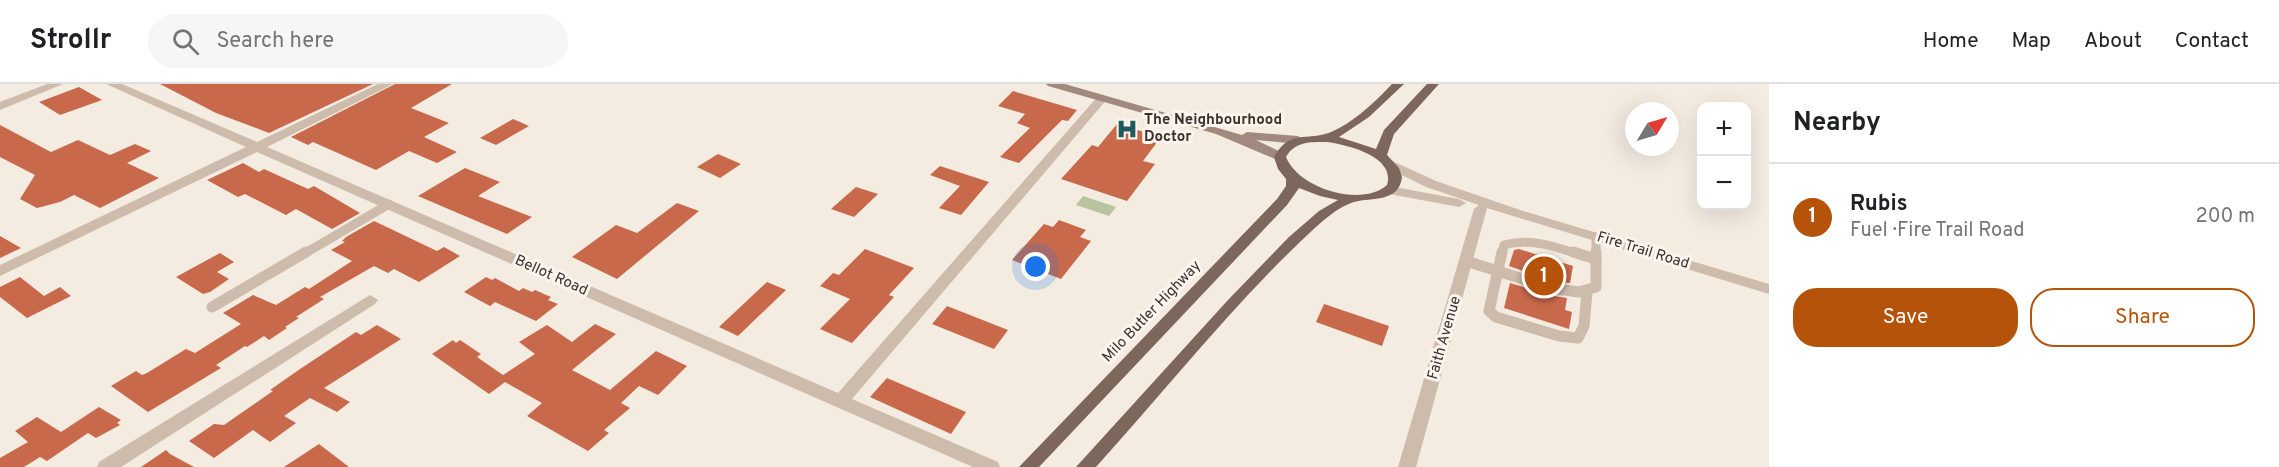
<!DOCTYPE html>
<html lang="en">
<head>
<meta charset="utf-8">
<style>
  body { margin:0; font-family:Overpass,sans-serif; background:#f6f6f6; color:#202124 }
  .controls { position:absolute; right:18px; top:18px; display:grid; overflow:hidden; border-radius:12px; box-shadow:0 6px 24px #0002 }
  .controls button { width:54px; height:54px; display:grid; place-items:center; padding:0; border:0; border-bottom:2px solid #e0e0e0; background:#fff; color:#202124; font:30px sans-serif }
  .compass { position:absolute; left:1625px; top:18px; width:54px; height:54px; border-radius:50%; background:#fff; box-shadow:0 6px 24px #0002; rotate:52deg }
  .you { position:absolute; left:1036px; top:183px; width:21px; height:21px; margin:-15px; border:4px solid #fff; border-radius:50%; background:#1a73e8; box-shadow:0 0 0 9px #1a73e833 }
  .badge { display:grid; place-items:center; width:39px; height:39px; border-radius:50%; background:#b45309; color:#fff; font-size:20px; font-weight:700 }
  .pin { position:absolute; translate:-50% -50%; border:3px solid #fff; box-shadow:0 2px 6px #0006 }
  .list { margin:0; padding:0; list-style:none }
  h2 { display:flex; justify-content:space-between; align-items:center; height:78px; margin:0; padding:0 24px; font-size:26px }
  h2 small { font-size:20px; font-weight:400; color:#757577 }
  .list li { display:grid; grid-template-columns:39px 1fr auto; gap:18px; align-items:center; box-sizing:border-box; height:108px; padding:0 24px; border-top:2px solid #e0e0e0 }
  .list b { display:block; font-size:22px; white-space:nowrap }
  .list p { margin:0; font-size:20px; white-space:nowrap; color:#757577 }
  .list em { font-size:20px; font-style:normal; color:#757577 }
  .actions { display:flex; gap:12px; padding:18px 24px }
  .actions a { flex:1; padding:14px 0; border:2px solid #b45309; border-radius:24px; text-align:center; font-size:21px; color:#b45309 }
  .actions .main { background:#b45309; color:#fff }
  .icon { flex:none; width:33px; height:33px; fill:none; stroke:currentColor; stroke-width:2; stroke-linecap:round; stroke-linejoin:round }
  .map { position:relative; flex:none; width:1769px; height:383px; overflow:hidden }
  header { display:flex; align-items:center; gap:36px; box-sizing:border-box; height:84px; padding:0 30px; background:#fff; border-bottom:2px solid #e0e0e0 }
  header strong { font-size:28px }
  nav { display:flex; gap:33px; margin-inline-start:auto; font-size:21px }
  .search { width:420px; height:54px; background:#f6f6f6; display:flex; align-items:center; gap:15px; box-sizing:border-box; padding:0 21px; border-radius:33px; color:#757577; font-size:22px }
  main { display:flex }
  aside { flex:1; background:#fff }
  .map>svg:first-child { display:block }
  .green { fill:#b8c4a0 }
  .building { fill:#c8694b }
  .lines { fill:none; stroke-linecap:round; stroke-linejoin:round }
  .service-far1 { stroke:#cdbbac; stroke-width:9 }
  .service { stroke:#cdbbac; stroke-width:11 }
  .minor { fill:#cdbbac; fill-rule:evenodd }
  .tertiary { fill:#cdbbac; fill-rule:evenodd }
  .secondary { fill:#a18a7d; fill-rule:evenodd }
  .primary { fill:#7d675c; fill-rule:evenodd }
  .labels { text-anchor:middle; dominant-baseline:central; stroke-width:6; stroke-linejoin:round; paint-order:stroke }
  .poi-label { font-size:15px; font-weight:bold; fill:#3b302b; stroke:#fbf5ee; text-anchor:start }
  .street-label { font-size:15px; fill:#3b302b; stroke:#fbf5ee }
</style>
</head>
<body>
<header>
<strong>Strollr</strong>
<div class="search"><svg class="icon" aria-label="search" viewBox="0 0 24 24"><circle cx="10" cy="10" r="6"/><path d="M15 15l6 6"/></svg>Search here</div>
<nav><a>Home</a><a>Map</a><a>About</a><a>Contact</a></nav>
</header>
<main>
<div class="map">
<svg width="1769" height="383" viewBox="0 0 1769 383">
  <rect width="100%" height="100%" fill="#f4ebe1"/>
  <path class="green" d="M1083,112L1116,123L1109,132L1076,121Z"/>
  <g class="building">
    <path d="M160,0H373L269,49L216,29Z"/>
    <path d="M395,0H452L411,24L449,39L424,53L457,68L437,79L409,67L376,86L313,58L308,61L291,53Z"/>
    <path d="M79,3L102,16L60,31L39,18Z"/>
    <path d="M1013,7L1077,26L1068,37L1062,36L1019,79L1000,73L1030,44L1017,39L1025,30L998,22Z"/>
    <path d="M513,35L529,42L496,61L480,54Z"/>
    <path d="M1117,40L1161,53L1143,77L1155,80L1127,117L1061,95L1092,61L1098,63Z"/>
    <path d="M0,41L51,68L78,56L110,71L135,60L151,67L127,79L159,94L100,124L74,111L60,118L37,124L20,115L35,91L0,73Z"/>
    <path d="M718,70L741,80L720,94L697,83Z"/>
    <path d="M243,79L259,88L264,85L308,105L314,102L360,129L332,145L296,125L286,131L245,110L238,113L207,96Z"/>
    <path d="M940,82L989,98L961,131L939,124L960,102L930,91Z"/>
    <path d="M465,84L500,98L478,112L532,133L507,150L418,112Z"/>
    <path d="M856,103L878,110L854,133L831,125Z"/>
    <path d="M677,119L699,127L617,195L572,173L616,141L637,149Z"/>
    <path d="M1059,136L1086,146L1080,153L1091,157L1061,195L1012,176L1044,140L1053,143Z"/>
    <path d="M374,137L437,167L444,163L460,172L419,198L394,185L388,189L374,182L320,213L324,215L296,233L299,234L285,243L287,244L269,256L264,252L247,263L245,262L216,281L221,284L148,328L111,302L136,287L142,291L147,289L186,265L195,269L241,240L223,229L253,211L276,221L305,203L309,205L352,177L331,166L345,158L342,157L346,153Z"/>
    <path d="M0,152L21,164L0,174Z"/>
    <path d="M865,165L914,184L889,211L894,213L852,259L820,245L850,215L820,202L833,189L839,191Z"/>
    <path d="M1519,165L1573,182L1570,199L1548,197L1542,204L1546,211L1567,214L1565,226L1572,228L1569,245L1504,224L1510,199L1527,204L1534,198L1529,189L1509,182L1514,166Z"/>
    <path d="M220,169L234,178L217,188L229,195L210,208L203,210L176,193Z"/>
    <path d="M20,193L44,212L60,203L71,212L27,234L0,213V203Z"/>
    <path d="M486,193L492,196L495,194L519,207L523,204L532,208L535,206L551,213L548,216L558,220L536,237L495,218L490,222L464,208Z"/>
    <path d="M767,198L786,206L738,252L719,243Z"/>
    <path d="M1324,220L1389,242L1382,262L1316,238Z"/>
    <path d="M947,222L1008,246L994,265L932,240Z"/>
    <path d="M595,240L616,250L572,286L610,306L656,267L687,282L658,311L639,302L621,319L630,324L604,346L609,349L588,367L527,332L542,319L505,298L489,310L432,270L453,256L456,259L460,256L481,270L477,273L503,291L535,270L519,258L547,241L572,258Z"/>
    <path d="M377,241L401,255L324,304L350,318L337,328L310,314L284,332L296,339L270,358L253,346L214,374L189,357L214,340L224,341L273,307L270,306L300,285L356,248L361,251Z"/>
    <path d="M887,294L966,328L951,350L870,313Z"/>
    <path d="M99,323L121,336L117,339L120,341L96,354L88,349L47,377L40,373L24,383H0V374L28,358L15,347L37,333L61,348Z"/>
    <path d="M319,360L349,383H284Z"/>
    <path d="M166,366L170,370L194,383H141Z"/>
  </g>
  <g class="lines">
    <g class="service-far1">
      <path d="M1596,153V170"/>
      <path d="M304,170L389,120"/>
      <path d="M1502,170L1504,161C1530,154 1553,162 1578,170"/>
    </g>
    <g class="service">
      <path d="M1502,168L1489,227L1496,233L1559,252L1578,254L1584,242L1587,208"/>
      <path d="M1573,168L1596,175"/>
      <path d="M1466,177L1526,196"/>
      <path d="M1550,204L1579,208L1596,203V168"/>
      <path d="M212,223L306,168"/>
    </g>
    <g class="minor">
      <path d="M47,0H63L0,26V18Z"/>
      <path d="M106,0H122L257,58L378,0H393L267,63L838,309L1098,12H1106L1108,14L852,315L998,378L1000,383H973L257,68L0,192V181L246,63Z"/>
      <path d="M370,211L378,216L375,220L121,383H97L99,378Z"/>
    </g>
    <g class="tertiary">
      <path d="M1388,75L1436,97L1523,127L1769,200V210L1487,124L1416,383H1398L1474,125L1479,121L1426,103L1383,82L1382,79Z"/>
      <path d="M1389,102L1459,115L1466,119L1459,123L1384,109L1382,106L1384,103Z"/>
    </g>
    <path class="secondary" d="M1046,0H1065L1242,51L1247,48L1298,52L1304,56L1298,60L1256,56L1285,70L1286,73L1285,76L1280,77L1216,50L1048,2Z"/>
    <path class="primary" d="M1392,0H1404L1369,33L1339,53L1376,65L1384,46L1427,0H1439L1394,50L1387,71L1399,84L1402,93C1399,119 1372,113 1354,118C1334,124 1314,145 1299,159C1227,228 1163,309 1096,383H1076L1228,216L1289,153L1319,127L1338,116L1320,112L1299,104L1287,121L1039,383H1019L1277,115L1286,102V95L1278,85L1274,73C1289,47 1302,56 1325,50C1348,44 1376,17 1392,0ZM1327,58C1347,61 1396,72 1387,101C1361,124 1298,104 1286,73C1295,57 1311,58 1327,58Z"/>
  </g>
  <defs>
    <symbol id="hospital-bare" viewBox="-9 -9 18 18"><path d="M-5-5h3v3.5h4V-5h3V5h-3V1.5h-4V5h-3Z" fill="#1f5a5e" stroke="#fbf5ee" stroke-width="2.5" paint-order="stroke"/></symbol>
  </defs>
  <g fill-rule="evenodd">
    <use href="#hospital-bare" x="1112" y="30" width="30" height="30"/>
  </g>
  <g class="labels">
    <g class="poi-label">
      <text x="1144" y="36">The Neighbourhood<tspan x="1144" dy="17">Doctor</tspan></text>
    </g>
    <g class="street-label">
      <text transform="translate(1643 167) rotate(17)">Fire Trail Road</text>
      <text transform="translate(551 192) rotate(24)">Bellot Road</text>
      <text transform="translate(1152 228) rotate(-46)">Milo Butler Highway</text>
      <text transform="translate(1445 254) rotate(-74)">Faith Avenue</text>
    </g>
  </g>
</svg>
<div class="controls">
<button>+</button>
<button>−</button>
</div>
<svg class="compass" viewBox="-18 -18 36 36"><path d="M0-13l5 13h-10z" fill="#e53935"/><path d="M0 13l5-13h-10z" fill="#757577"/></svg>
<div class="you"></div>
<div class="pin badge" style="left:1544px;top:192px">1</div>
</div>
<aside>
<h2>Nearby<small></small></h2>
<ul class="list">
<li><span class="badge">1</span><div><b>Rubis</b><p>Fuel · Fire Trail Road</p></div><em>200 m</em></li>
</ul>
<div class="actions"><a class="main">Save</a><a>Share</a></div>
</aside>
</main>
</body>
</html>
